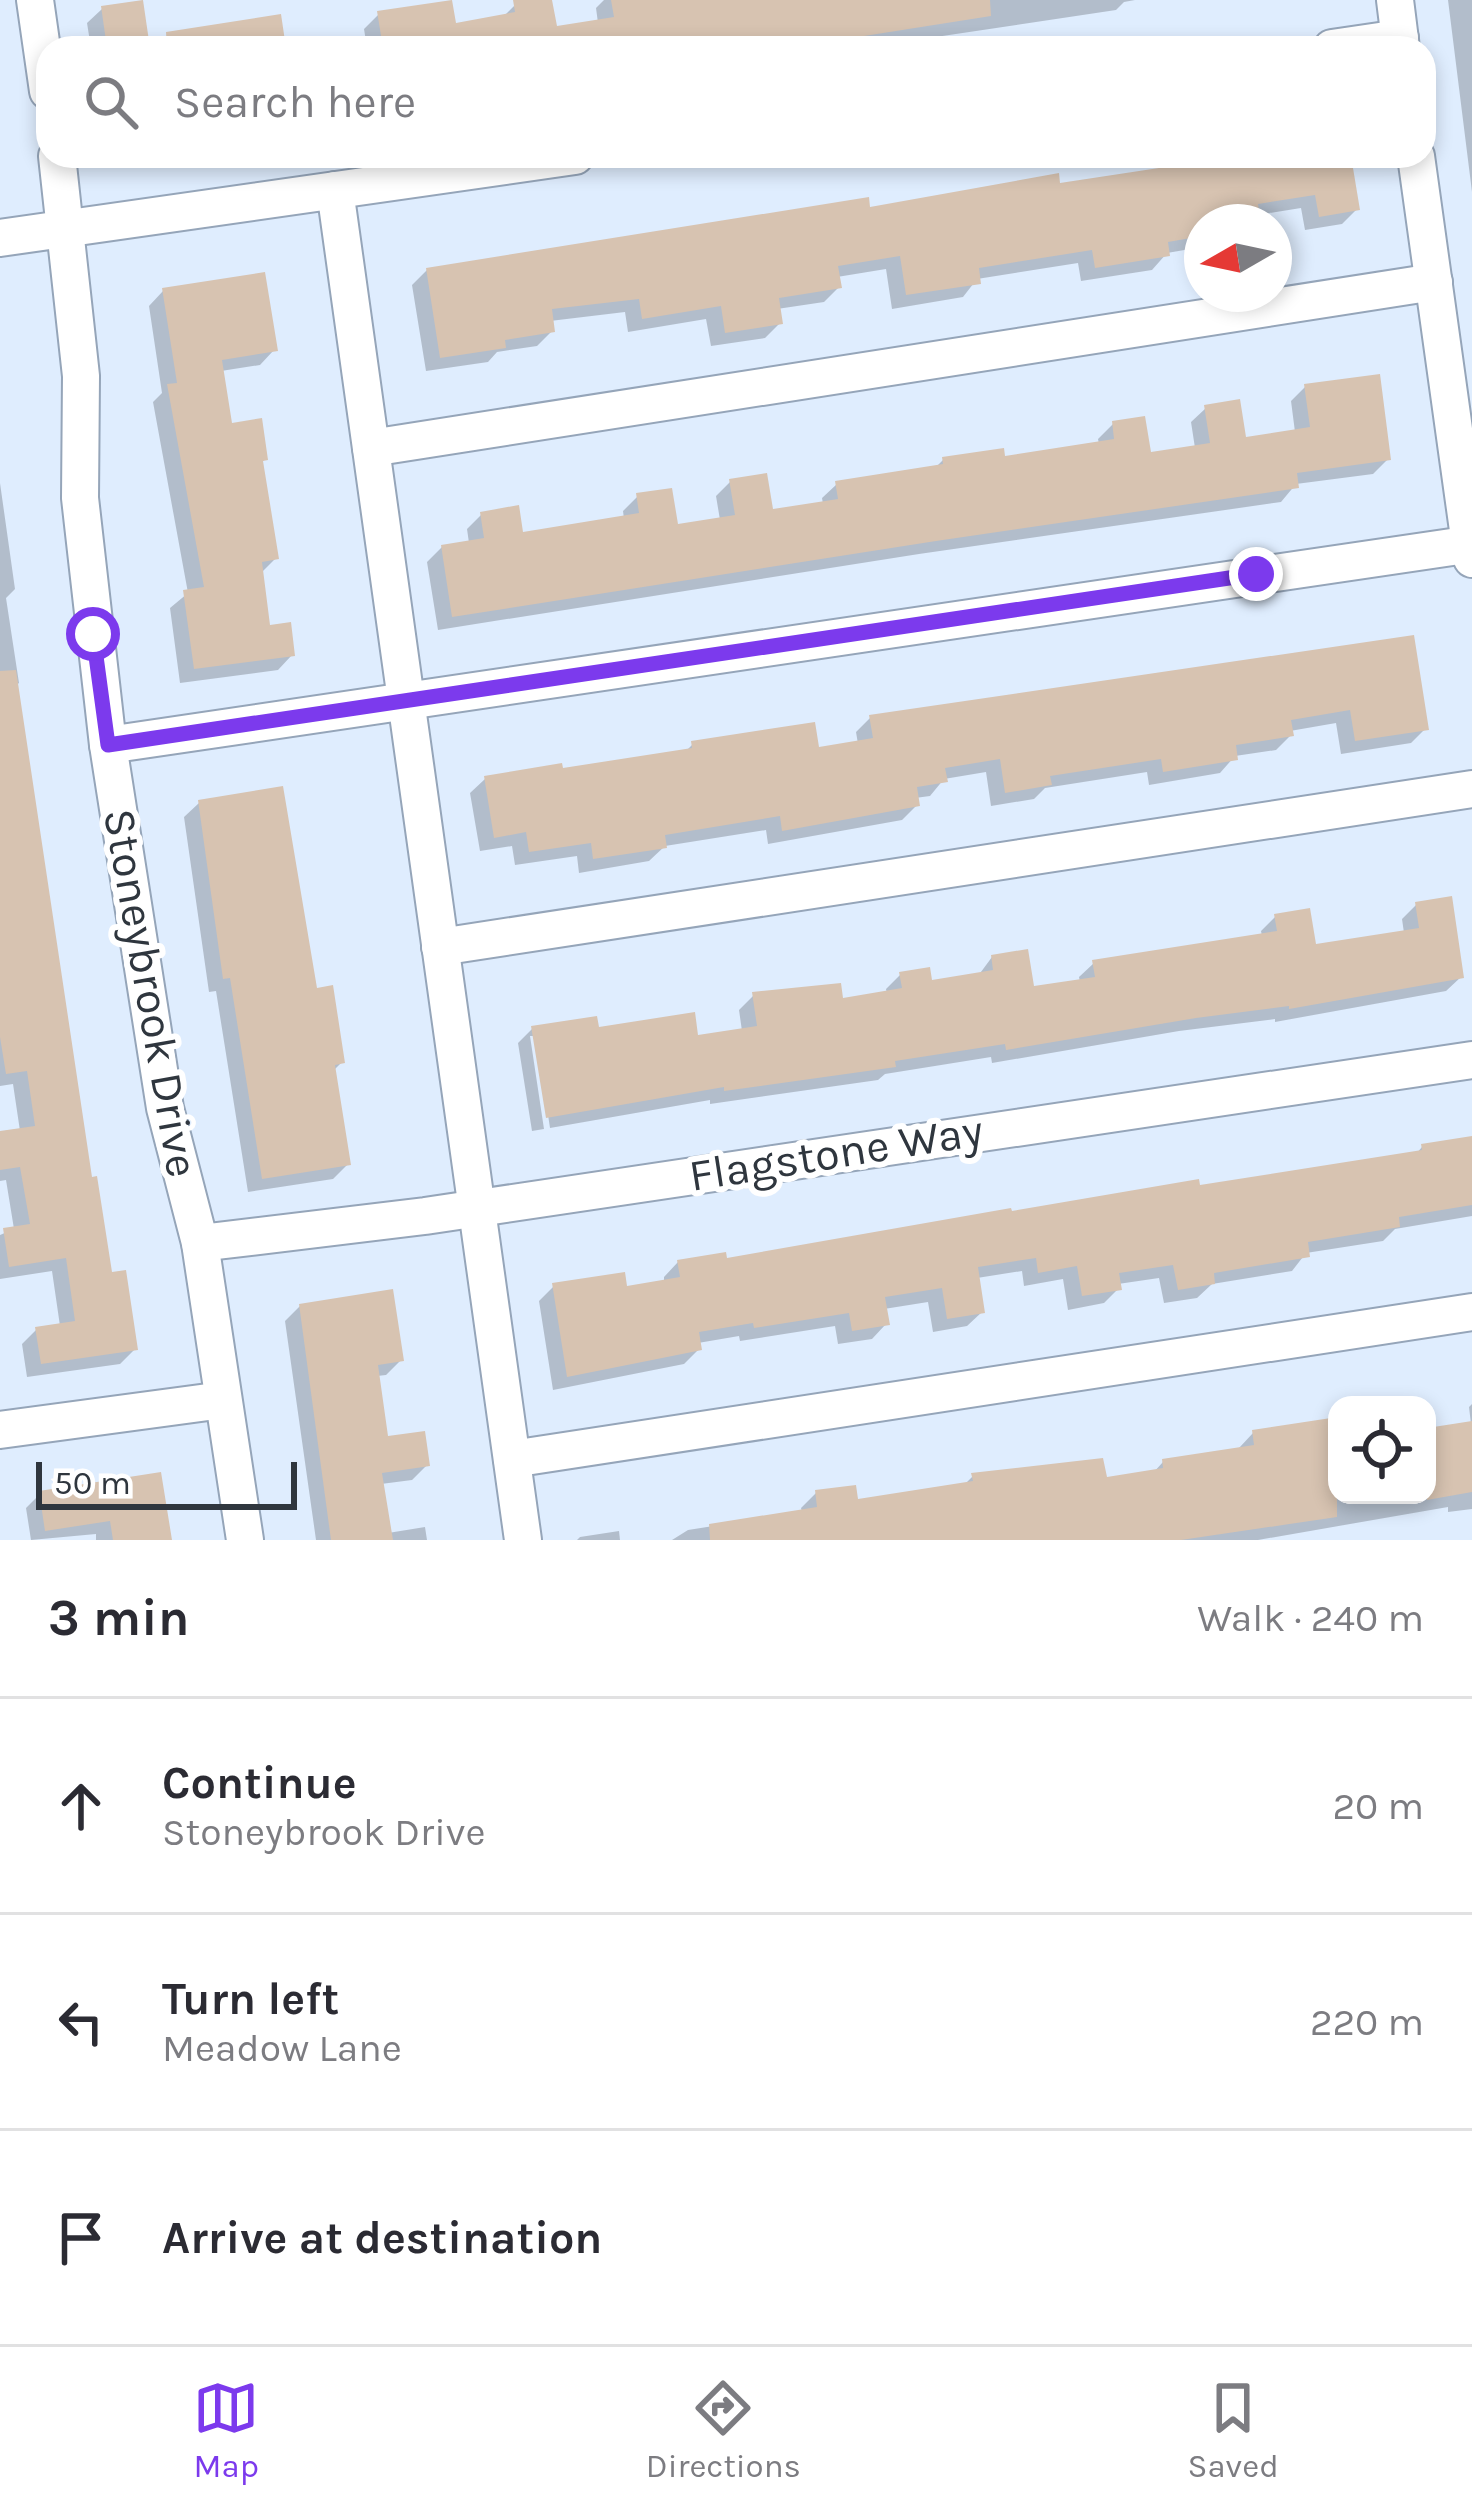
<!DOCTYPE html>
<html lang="en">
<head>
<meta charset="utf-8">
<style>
  body { margin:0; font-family:Karla,sans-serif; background:#f7f7f7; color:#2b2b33 }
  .controls { position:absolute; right:36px; bottom:36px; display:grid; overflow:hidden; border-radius:24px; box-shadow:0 6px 18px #0003 }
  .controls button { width:108px; height:108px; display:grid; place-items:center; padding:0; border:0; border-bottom:3px solid #e1e1e2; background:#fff; color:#2b2b33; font:60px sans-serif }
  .compass { position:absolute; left:1184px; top:204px; width:108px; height:108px; border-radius:50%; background:#fff; box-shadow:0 6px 18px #0003; rotate:261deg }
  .scale { position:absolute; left:36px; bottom:30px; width:261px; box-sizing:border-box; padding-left:12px; border:6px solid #2f363e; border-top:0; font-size:33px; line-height:42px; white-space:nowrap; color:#2f363e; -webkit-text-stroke:9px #fff; paint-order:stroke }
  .stop { position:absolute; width:36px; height:36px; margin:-27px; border:9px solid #7c3aed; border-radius:50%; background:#fff }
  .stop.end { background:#7c3aed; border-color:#fff; box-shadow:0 3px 12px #0008 }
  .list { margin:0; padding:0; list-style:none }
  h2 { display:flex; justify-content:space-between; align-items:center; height:156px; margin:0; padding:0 48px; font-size:51px }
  h2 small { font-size:39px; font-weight:400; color:#7c7c81 }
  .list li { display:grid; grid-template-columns:78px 1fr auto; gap:36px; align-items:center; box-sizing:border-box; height:216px; padding:0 48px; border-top:3px solid #e1e1e2 }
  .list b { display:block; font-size:45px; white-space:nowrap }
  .list p { margin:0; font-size:39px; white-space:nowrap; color:#7c7c81 }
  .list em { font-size:39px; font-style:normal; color:#7c7c81 }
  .icon { flex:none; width:66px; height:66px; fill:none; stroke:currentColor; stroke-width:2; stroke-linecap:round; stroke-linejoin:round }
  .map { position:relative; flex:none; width:1472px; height:1540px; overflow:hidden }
  .search { position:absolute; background:#fff; box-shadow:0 6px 18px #0003; left:36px; right:36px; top:36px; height:132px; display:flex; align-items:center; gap:30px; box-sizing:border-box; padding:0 42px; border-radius:36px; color:#7c7c81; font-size:45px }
  .sheet { height:804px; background:#fff }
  nav { display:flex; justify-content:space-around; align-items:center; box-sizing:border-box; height:168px; border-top:3px solid #e1e1e2; background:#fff; font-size:33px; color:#7c7c81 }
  nav a { display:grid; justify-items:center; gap:6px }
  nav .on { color:#7c3aed }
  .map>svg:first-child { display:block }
  .shadow { fill:#0003 }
  .building { fill:#d7c3b1 }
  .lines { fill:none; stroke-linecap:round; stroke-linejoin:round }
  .minor-casing { stroke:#95a5b9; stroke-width:40 }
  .minor { stroke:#fff; stroke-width:36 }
  .route { stroke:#7c3aed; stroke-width:15 }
  .labels { text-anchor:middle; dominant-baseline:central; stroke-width:12; stroke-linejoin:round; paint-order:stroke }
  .street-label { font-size:45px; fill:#2f363e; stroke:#fff }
</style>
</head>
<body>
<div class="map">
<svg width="1472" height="1540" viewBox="0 0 1472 1540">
  <rect width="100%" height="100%" fill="#dfedfe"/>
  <g class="shadow">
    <path d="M543,0H549L554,30L598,23L596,8L604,0H1135L1124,2L1116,10L862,48H367L364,29L379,14L453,26L502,18L515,5Z"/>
    <path d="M1448,0H1472V192Z"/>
    <path d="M102,9L147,48H91L87,23Z"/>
    <path d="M1183,156H1348L1357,209L1342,224L1305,230L1301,208L1257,215L1258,222H1202V247L1167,253L1152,270L1081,281L1078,263L977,279L963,297L892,309L886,269L837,277L839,287L824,302L777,309L780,323L765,338L711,346L706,319L628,332L625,312L550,321L552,331L537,346L497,352L488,362L426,371L412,285L427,270L1058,187L1159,171L1172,158Z"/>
    <path d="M163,291L274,350L260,365L221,371L230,426L265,459L261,463L276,558L260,574L267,628L292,655L278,670L180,683L170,608L188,593L153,402L162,393L149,306Z"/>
    <path d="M1306,386L1388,459L1373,474L1296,484L1281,502L919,554L438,630L427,562L442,547L469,543L467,529L482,514L521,535L624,519L623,511L638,496L675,527L720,520L716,496L730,482L771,512L823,504L822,498L837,484L935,468L943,460H1002L1099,444L1098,439L1113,424L1148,455L1195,448L1191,422L1206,408L1244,440L1295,432L1291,401Z"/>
    <path d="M0,483L15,589L6,598L19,683L15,686L90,1180L110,1275L135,1349L120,1364L27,1377L22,1344L37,1329L60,1326L52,1271L0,1279V1235L14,1229L6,1180L0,1181V1134L20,1131L13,1084L0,1086Z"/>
    <path d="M1412,638L1426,728L1411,743L1341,754L1336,723L1290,731L1291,735L1276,750L1235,756L1220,773L1149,785L1147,772L1045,788L1034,799L991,806L986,772L944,779L930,796L915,798L917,805L902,820L768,844L766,830L665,846L649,861L579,873L577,856L515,865L512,846L480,851L470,793L485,779L561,772L685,752L693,744L817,750L858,744L856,732L871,717Z"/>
    <path d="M199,803L315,991L342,1062L333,1071L348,1164L333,1179L248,1192L216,991L209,992L184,817Z"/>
    <path d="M1416,905L1461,977L1446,991L1275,1022V1019L1179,1031L992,1063L991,1057L885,1074L878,1080L710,1104V1100L550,1128L536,1036H530L544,1129L532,1131L518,1043L532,1029L696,1039L742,1031L739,1010L754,995L841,1001L887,994L886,989L901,974L930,983L978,976L992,957L1032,990L1080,982L1079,977L1094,963L1262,936L1261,931L1276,916L1314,948L1404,933L1402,919Z"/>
    <path d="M1472,1139V1216L1395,1229L1383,1241L1306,1253L1292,1271L1212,1284L1197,1298L1164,1303L1159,1278L1118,1284V1289L1104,1303L1068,1310L1063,1279L1024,1286L1022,1271L977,1278L982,1312L967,1326L933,1332L928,1302L884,1309L886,1324L872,1339L838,1344L835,1326L740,1341L739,1336L698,1343L699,1349L684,1364L553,1390L539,1301L554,1286L624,1289L664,1283V1277L678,1262H724L1416,1154L1422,1147Z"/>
    <path d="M300,1306L401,1360L386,1375L377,1376L385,1440L427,1465L412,1480L381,1484L388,1533L425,1527L427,1540H316L285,1321Z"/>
    <path d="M1472,1404V1509L1448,1512V1507L1258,1540H672L688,1530L802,1512L801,1508L816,1493L856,1503L963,1486L973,1476L1104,1480L1153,1473L1163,1462L1239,1448L1253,1433L1337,1418V1495H1427V1431L1471,1424L1469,1407Z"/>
    <path d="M40,1494L169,1540H96V1534L31,1540L26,1508Z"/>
    <path d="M619,1531L620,1540H577L580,1537Z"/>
  </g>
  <g class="building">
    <path d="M143,0L150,48H107L101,6Z"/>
    <path d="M452,0L456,23L515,12L513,0H552L557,26L614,17L611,0H990L991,16L788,48H783L782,43L748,48H383L377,11Z"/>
    <path d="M281,14L286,48H167L166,32Z"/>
    <path d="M1170,156H1351L1360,210L1319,217L1315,195L1258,204L1261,222H1202V236L1168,242L1170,256L1095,268L1092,250L979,268L981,284L906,295L900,256L838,266L842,288L779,298L783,324L725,333L721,306L642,319L639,299L552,309L555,332L505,340L506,348L440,358L426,268L869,197L870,207L1059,173L1060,183L1172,166Z"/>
    <path d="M265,272L278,351L222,360L232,423L262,418L268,460L263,461L279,559L262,562L270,625L291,622L295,656L194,669L183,590L204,587L167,384L177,383L162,288Z"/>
    <path d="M1380,374L1391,460L1297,473L1299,488L936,541L452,617L441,545L484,538L480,512L519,505L523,532L639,513L636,493L672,488L678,524L735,515L729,479L767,473L773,509L838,499L835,481L943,464L942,457L1004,448L1005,456L1114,439L1112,421L1145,416L1151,452L1210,443L1204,405L1240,399L1246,437L1310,427L1304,384Z"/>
    <path d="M1414,635L1429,730L1355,741L1350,710L1291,720L1294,736L1236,745L1238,760L1163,772L1161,759L1050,776L1052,785L1005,793L1000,759L945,768L948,782L917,787L920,806L782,831L780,816L665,835L667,848L593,859L591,843L529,852L526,832L494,838L484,776L562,763L563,768L692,748L691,741L815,722L819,747L873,738L869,715Z"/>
    <path d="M16,670L92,1177L97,1176L112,1272L126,1270L138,1350L41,1364L35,1327L75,1321L66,1258L9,1267L3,1228L30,1224L20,1167L0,1170V1131L35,1126L27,1071L6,1074L0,1037V671Z"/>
    <path d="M283,786L317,988L333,985L345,1063L335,1065L351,1165L262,1179L230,978L223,979L198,800Z"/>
    <path d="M1452,896L1464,978L1289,1009V1006L1196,1018L1006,1050L1005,1044L895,1061L896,1067L724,1091V1087L546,1118L531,1026L597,1016L599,1027L695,1012L698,1035L757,1026L752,992L841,983L843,998L902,988L899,972L930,967L932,980L993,970L991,955L1028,949L1034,986L1095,977L1092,960L1277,931L1274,914L1310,908L1316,944L1419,928L1415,902Z"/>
    <path d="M1472,1136V1205L1399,1217L1400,1227L1308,1242L1310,1257L1214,1273L1215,1284L1178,1290L1173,1265L1119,1273L1122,1290L1082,1296L1077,1266L1038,1273L1036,1258L978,1267L985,1313L947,1319L942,1288L885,1297L890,1325L852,1331L849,1313L754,1328L753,1323L699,1332L702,1350L567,1377L552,1283L625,1272L627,1286L680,1277L677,1260L726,1252L727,1258L1011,1208L1012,1211L1199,1179L1200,1185L1422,1150L1421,1144Z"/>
    <path d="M393,1289L404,1361L378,1365L388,1436L425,1431L430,1466L382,1473L393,1540H331L299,1304Z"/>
    <path d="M1331,1418L1337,1456V1517L1181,1540H710L709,1524L817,1507L815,1490L856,1485L858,1499L973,1481L971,1473L1103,1458L1107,1477L1163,1468L1162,1459L1254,1445L1252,1430Z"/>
    <path d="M1472,1421V1492L1427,1500V1428Z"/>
    <path d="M161,1472L172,1540H113L110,1521L45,1531L39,1491Z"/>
  </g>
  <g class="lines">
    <defs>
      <g id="minor">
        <path d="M35,0L48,91"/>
        <path d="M1395,0L1401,48"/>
        <path d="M1332,48L1400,38"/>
        <path d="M57,156L81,376L80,498L108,745L165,1108L200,1243L245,1540"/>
        <path d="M1416,156L1472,559"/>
        <path d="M335,190L523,1540"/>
        <path d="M0,238L575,156"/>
        <path d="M371,448L1434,282"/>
        <path d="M108,745L1472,544"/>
        <path d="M440,947L1472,789"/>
        <path d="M200,1243L425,1216L1472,1060"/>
        <path d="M0,1430L223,1400"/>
        <path d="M512,1459L1472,1312"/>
      </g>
    </defs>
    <use href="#minor" class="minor-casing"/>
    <use href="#minor" class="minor"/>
  </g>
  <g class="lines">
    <path class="route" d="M93,634L108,745L1256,574"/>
  </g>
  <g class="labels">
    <g class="street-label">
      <text transform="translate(151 993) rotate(80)">Stoneybrook Drive</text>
      <text transform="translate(836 1153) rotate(-9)">Flagstone Way</text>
    </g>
  </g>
</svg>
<div class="controls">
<button><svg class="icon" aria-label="locate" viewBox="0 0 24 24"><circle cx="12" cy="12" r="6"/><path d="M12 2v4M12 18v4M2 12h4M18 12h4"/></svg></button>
</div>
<svg class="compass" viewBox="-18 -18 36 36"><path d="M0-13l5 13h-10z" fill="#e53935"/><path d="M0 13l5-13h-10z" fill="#7c7c81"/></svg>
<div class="scale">50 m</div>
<div class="stop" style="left:93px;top:634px"></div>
<div class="stop end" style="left:1256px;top:574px"></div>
<div class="search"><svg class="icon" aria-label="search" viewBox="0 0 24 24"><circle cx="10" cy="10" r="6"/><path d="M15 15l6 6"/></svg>Search here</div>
</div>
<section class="sheet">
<h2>3 min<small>Walk · 240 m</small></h2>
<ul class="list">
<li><svg class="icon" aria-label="ahead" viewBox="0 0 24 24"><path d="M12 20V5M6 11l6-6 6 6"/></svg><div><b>Continue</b><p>Stoneybrook Drive</p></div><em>20 m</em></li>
<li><svg class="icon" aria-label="left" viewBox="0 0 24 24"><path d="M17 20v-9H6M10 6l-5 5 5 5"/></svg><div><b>Turn left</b><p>Meadow Lane</p></div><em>220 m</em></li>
<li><svg class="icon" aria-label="arrive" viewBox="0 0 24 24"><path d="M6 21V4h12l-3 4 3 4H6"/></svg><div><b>Arrive at destination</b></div></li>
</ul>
</section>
<nav>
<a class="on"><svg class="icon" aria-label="map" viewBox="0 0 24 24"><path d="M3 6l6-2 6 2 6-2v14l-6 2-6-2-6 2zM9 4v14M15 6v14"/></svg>Map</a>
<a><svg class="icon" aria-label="directions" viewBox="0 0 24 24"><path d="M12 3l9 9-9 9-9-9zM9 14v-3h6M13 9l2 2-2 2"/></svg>Directions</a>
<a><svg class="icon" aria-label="saved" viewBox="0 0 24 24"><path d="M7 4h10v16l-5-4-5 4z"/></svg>Saved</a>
</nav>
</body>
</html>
